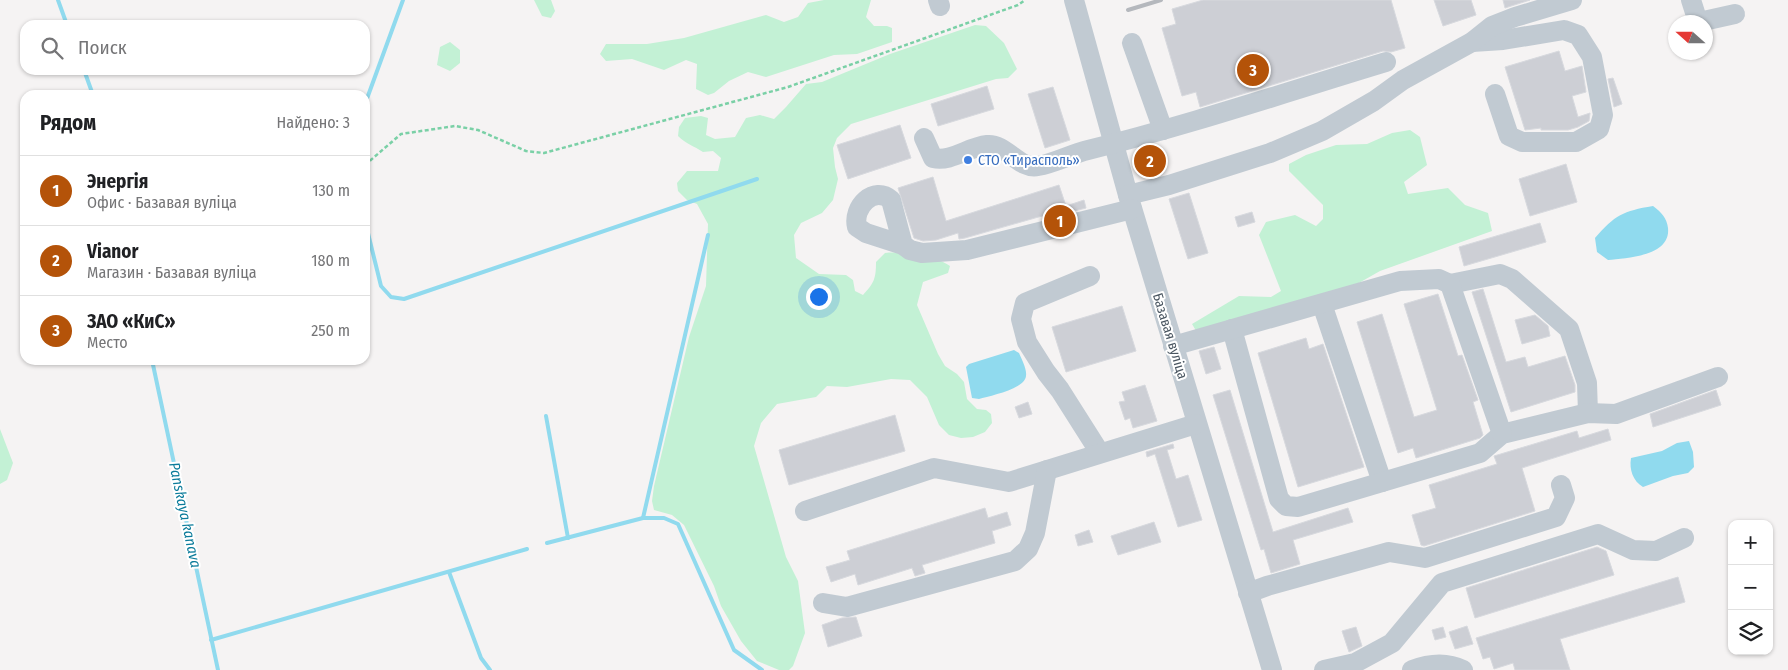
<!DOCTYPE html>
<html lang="ru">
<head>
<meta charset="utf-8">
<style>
  body { margin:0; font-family:"Fira Sans Condensed",sans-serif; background:#f2f2f2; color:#202124 }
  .controls { position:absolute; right:15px; bottom:15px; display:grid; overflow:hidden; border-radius:10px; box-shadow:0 1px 4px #0004 }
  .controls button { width:45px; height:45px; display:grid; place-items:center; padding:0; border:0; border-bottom:1px solid #e0e0e0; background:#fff; color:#202124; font:25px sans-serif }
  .compass { position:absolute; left:1668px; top:15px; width:45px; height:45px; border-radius:50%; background:#fff; box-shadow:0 1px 4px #0004; rotate:291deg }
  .you { position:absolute; left:818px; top:296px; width:18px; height:18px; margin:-12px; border:4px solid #fff; border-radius:50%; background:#1a73e8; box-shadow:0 0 0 8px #1a73e833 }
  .badge { display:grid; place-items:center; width:32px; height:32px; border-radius:50%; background:#b45309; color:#fff; font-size:16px; font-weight:700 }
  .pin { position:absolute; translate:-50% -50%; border:2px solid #fff; box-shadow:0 1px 5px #0006 }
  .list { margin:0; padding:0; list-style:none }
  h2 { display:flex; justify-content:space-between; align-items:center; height:65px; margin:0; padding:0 20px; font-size:21px }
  h2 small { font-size:16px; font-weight:400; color:#757577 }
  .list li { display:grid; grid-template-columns:32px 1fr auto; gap:15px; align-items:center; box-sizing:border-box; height:70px; padding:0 20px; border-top:1px solid #e0e0e0 }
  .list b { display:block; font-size:19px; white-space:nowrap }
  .list p { margin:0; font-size:16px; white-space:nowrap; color:#757577 }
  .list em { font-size:16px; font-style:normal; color:#757577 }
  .icon { flex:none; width:28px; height:28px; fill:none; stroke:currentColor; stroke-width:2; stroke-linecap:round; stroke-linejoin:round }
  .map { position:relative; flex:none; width:1788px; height:670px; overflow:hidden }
  .search { position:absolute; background:#fff; box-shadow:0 1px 4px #0004; left:20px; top:20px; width:350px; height:55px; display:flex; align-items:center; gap:12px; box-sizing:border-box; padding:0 18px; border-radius:15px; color:#757577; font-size:19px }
  .panel { position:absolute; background:#fff; box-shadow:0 1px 4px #0004; left:20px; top:90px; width:350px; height:275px; border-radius:15px }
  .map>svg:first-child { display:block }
  .green { fill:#c3f1d5 }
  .water { fill:#90daee }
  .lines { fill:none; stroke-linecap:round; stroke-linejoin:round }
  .stream { stroke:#90daee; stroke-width:4 }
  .building { fill:#cdcfd5; stroke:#d7d9de }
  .path { stroke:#7ad0a6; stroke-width:2.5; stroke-dasharray:4 2.5; stroke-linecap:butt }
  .minor { stroke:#c1cad2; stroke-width:20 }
  .rail { stroke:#b5b8bd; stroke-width:4 }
  .shop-dot { fill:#3f7fe0; stroke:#fff; stroke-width:2 }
  .labels { text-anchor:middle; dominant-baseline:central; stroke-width:4; stroke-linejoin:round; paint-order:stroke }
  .shop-label { font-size:14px; fill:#366cbe; stroke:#fff; text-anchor:start }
  .street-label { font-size:14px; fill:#4a5661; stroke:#fff }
  .water-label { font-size:15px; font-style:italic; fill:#0c7c9b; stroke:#fff }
</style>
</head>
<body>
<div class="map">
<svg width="1788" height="670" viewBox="0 0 1788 670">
  <rect width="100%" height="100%" fill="#f5f3f3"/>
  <g class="green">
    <path d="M534,0H551L555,11L551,18L542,16Z"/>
    <path d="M824,0H871L866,17L874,26H887L892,28V42L857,54L834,55L766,77L748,72L729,81L714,93L708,95L696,89L697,64L686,60L664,70L632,59L606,61L600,54L606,44H647L684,38L766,15L784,22L798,17L808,3Z"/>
    <path d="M975,25L986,26L1004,43L1017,69L1008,78L996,79L851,124L837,138L833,148L835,167L838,179L833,200L822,213L801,223L794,235L796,258L819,274L846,275L853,280L855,291L863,295C874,283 876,279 876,262L885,253C902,251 937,256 950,266L948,273L923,282L917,305L938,354L945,366L957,374L964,382L967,399L977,409L986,410L991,414L992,423L985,432L973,437L961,438L949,435L939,425L927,397L910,380L891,379L847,387L827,386L816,397L777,404L761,423L754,446L786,557L798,581L805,633L793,666L789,670H779L757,661L741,641L721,606L714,586L684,525L672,515L654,510L652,501L654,486L689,337L706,286L708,224L697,204L687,200L678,191L677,183L687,171H718L721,158L713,151L703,152C694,146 686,144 678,136L679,127L685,118L701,116L708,118L706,135L715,139L735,137L746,118L760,115L774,119L786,107L806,84L822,82L890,54Z"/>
    <path d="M450,42L460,50V63L450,71L437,65L440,47Z"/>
    <path d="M1410,130L1420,137L1427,165L1404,182L1408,194L1448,188L1465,205L1488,213L1492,231L1380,271L1343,292L1198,334L1192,324L1239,296L1271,297L1281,291L1259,235L1266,222L1295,215L1316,226L1323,219V205L1289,171V164L1306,155L1336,145L1367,144L1392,133Z"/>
    <path d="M0,429L13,463L7,480L0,484Z"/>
  </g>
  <g class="water">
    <path d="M1653,206C1661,212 1667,218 1668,228C1671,256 1627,258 1608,260L1597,252L1595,238C1615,215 1623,211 1653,206Z"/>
    <path d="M1014,350L1019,353C1022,360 1027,369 1026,376C1025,389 990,396 979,399L972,398L966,367L969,364Z"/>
    <path d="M1689,441L1693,452L1694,467L1688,473L1673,476L1643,487C1633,481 1629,470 1631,458L1662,451L1677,443Z"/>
  </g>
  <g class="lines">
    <g class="stream">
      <path d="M58,0L67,25"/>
      <path d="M84,70L93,95"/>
      <path d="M365,104L403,0"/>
      <path d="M365,221L381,286L391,297L404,299L757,179"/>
      <path d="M152,360L218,670"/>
      <path d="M546,416L568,538"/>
      <path d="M643,518L708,235"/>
      <path d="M547,543L643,518H664L678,524L734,650L762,670"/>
      <path d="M449,572L481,658L490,670"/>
      <path d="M211,640L527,549"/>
    </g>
  </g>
  <g class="building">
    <path d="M1203,0H1391L1405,48L1391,52L1383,51L1200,107L1196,92L1182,96L1162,28L1176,24L1172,9Z"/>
    <path d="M1434,0H1471L1476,15L1443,26Z"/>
    <path d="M1503,0H1530L1505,8Z"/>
    <path d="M1559,51L1565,71L1582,66L1586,92L1572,96L1578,117L1590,113L1589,121L1578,127L1568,130H1541V128L1525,130L1505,67Z"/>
    <path d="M1613,78L1622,104L1614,107L1608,79Z"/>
    <path d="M987,86L994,109L938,126L931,104Z"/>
    <path d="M1053,87L1070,140L1045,148L1028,94Z"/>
    <path d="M900,125L911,158L848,179L837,145Z"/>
    <path d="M1153,145L1162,174L1147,178L1139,149Z"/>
    <path d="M1566,164L1577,202L1530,216L1519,179Z"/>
    <path d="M933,177L946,221L1059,185L1066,206L1084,200L1086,208L1043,219L1042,216L965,238L959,239L958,233L936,240L923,241L914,238L898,188Z"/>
    <path d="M1189,193L1208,253L1188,259L1169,199Z"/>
    <path d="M1252,212L1255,222L1238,227L1235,217Z"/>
    <path d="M1540,223L1546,242L1464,266L1459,247Z"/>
    <path d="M1483,289L1506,362L1525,357L1528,367L1565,356L1575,385V392L1511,412L1472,292Z"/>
    <path d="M1438,294L1458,356L1462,355L1478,400L1473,402L1483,435L1480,438L1416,458L1413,448L1398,453L1357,322L1382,314L1414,417L1437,410L1404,304Z"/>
    <path d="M1122,306L1136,351L1066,372L1052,327Z"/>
    <path d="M1535,315L1548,326L1550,336L1522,344L1515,320Z"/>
    <path d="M1306,338L1309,349L1323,344L1364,467L1298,487L1258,353Z"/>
    <path d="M1214,347L1221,369L1206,374L1199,351Z"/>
    <path d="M1145,385L1157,421L1133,428L1130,418L1125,420L1119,402L1125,401L1122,392Z"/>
    <path d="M1230,390L1273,532L1348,508L1353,522L1293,540L1300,564L1271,573L1264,549L1261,550L1213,395Z"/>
    <path d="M1716,390L1721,405L1653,427L1650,414Z"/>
    <path d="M1028,402L1032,414L1019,418L1015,407Z"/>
    <path d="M895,415L905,451L789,485L779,450Z"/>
    <path d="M1608,429L1611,440L1522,468L1535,511L1424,546L1421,545L1412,515L1436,508L1429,485L1497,464L1494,456L1577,431L1579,438Z"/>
    <path d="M1173,444L1174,448L1167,450L1176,479L1188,475L1202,520L1178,527L1155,454L1147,457L1146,452Z"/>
    <path d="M985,508L988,518L1007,512L1011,525L992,531L995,543L922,565L925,573L915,576L912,568L858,585L855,574L831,582L826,567L850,560L847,551Z"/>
    <path d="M1154,522L1161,542L1118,555L1111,536Z"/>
    <path d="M1089,530L1093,542L1078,546L1075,535Z"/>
    <path d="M1597,547L1606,551L1614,575L1475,618L1466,588Z"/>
    <path d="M1678,577L1685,602L1560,639L1570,670H1515L1513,663L1494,669L1490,657L1483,659L1476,638Z"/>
    <path d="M856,617L862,636L828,647L822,625L842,618Z"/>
    <path d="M1467,626L1473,644L1455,649L1449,632Z"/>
    <path d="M1356,627L1362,646L1349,652L1342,631Z"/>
    <path d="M1443,627L1446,637L1435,640L1432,630Z"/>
  </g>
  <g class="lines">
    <path class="path" d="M365,165L401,134L455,126L478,130L526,151L544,153L788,87L1018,5L1025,0"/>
    <g class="minor">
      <path d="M938,0L940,6"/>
      <path d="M1074,0L1128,195L1272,670"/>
      <path d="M1691,0L1698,22"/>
      <path d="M1699,22L1735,14"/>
      <path d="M1472,42L1503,40L1564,30L1578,35L1592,57L1603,115L1599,129L1576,142H1522L1509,136L1495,94"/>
      <path d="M1132,43L1163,130"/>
      <path d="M924,138L933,158C952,162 968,147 987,145C1006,143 1019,170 1038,166C1055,163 1071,154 1088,150C1189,125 1287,92 1386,62"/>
      <path d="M1128,195L1169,185L1270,153L1322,131L1374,101L1403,80L1472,42L1492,26L1515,17L1572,0"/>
      <path d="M903,245L866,233L857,227C852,207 874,185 891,200L903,245L910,250L922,253L967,250L1132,209"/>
      <path d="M1090,276L1025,303L1021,319L1027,342L1046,372L1060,390L1100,453"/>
      <path d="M1450,284L1500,274L1512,279L1569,329L1587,383L1588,413"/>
      <path d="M1322,304L1382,482"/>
      <path d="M1232,329L1279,499L1286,506L1298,507L1480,453L1502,434L1588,413L1616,414L1718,377"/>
      <path d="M1173,346L1400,281L1439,279L1450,284L1502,434"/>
      <path d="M805,511L934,468L1009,482L1196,424"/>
      <path d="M1248,593L1267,586L1389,552L1425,558L1556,517L1565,498L1561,485"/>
      <path d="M823,603L847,607L1015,561L1028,549L1035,533L1047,470"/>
      <path d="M1324,670L1355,663L1392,643L1442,583L1598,534L1633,550L1656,551L1684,538"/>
      <path d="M1412,670C1428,664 1447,662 1463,670"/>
    </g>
    <path class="rail" d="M1128,10L1161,0"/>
  </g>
  <circle class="shop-dot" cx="968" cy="160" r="5"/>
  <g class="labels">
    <g class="shop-label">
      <text x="978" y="160">СТО «Тирасполь»</text>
    </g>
    <g class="street-label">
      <text transform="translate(1170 336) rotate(73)">Базавая вуліца</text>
    </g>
    <g class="water-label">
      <text transform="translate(185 515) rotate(78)">Panskaya kanava</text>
    </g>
  </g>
</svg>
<div class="controls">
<button>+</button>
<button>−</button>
<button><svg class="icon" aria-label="layers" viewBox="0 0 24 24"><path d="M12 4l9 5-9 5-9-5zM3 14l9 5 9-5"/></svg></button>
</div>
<svg class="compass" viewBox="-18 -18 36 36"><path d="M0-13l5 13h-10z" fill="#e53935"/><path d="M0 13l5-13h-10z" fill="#757577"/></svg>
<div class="you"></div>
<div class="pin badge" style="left:1060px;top:221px">1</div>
<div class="pin badge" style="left:1150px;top:161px">2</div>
<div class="pin badge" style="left:1253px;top:70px">3</div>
<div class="search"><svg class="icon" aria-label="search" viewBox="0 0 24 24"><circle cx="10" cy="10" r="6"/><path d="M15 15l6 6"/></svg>Поиск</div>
<section class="panel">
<h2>Рядом<small>Найдено: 3</small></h2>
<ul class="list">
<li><span class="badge">1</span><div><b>Энергія</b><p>Офис · Базавая вуліца</p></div><em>130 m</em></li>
<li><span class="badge">2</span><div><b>Vianor</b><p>Магазин · Базавая вуліца</p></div><em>180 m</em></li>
<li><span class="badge">3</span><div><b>ЗАО «КиС»</b><p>Место</p></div><em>250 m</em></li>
</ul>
</section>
</div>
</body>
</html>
